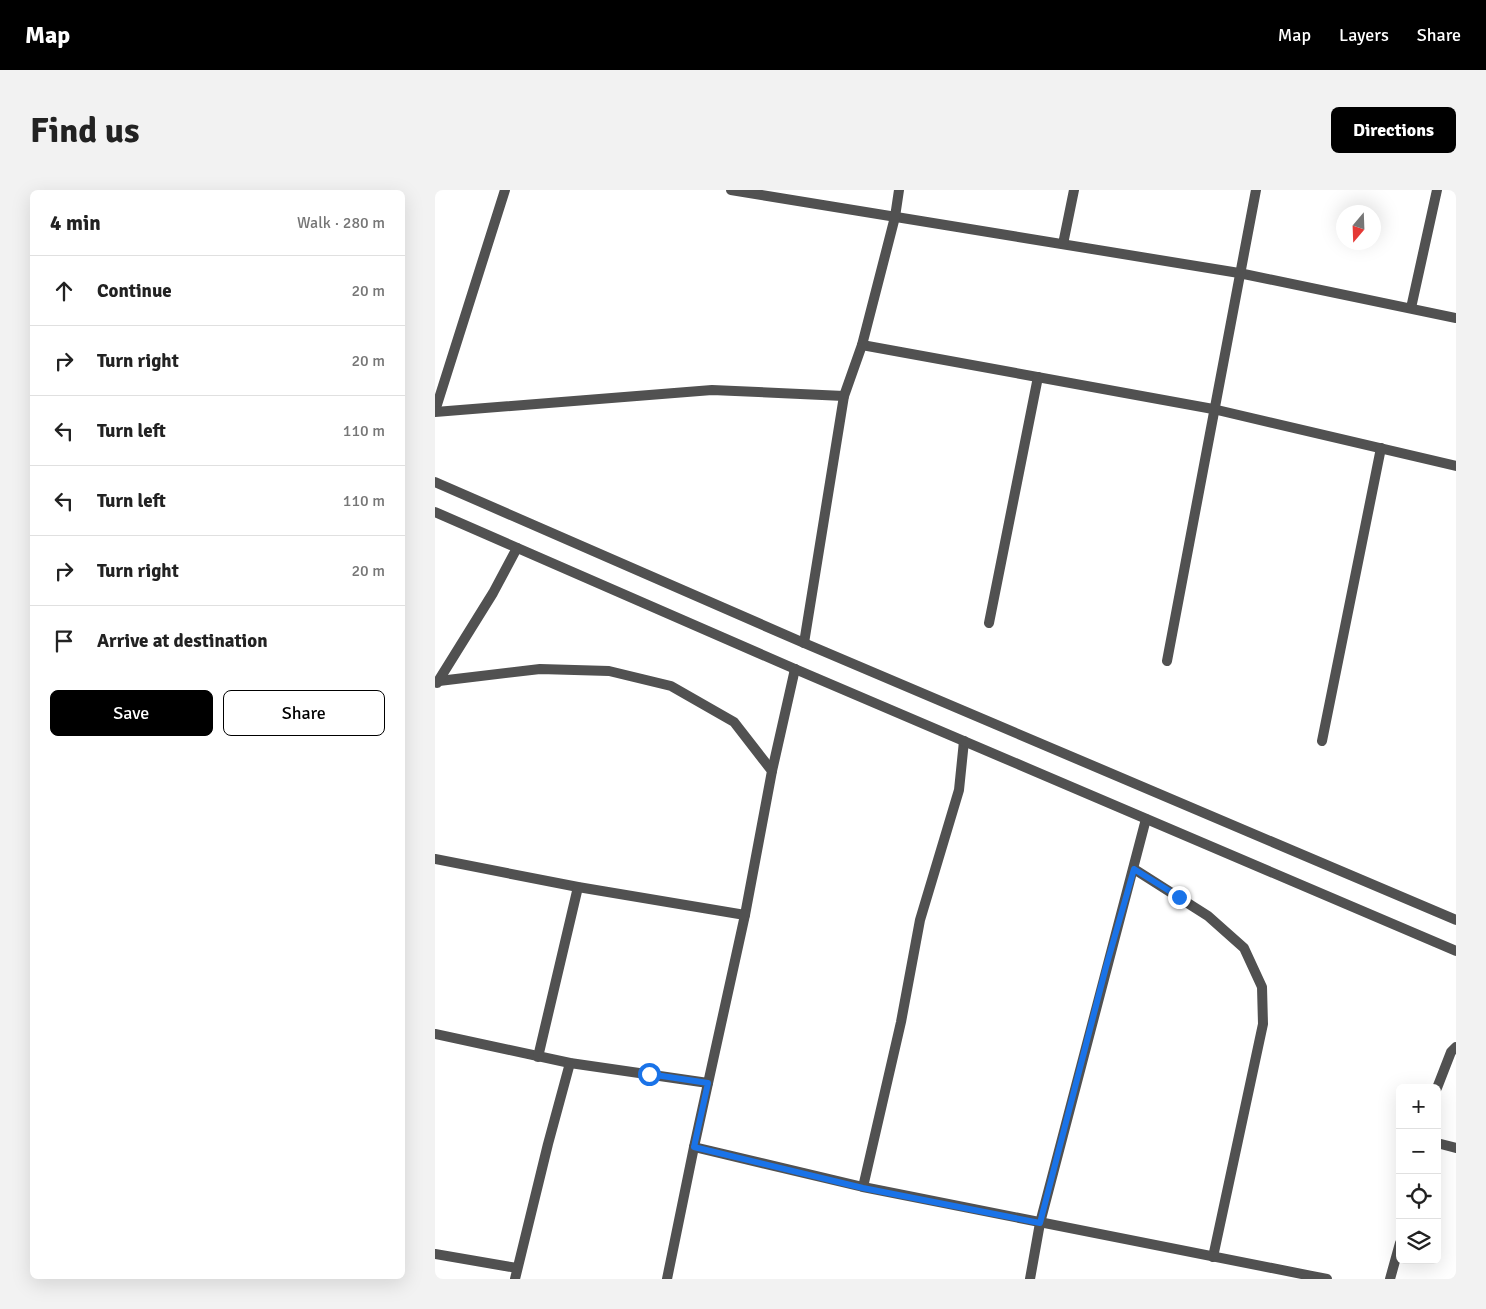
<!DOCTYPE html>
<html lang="en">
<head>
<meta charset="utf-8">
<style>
  body { margin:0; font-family:Signika,sans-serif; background:#f2f2f2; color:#222 }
  .controls { position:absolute; right:15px; bottom:15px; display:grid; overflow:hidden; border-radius:8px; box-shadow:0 5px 20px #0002 }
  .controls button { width:45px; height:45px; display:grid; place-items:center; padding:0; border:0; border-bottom:1px solid #e0e0e0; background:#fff; color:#222; font:25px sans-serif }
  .compass { position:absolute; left:901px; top:15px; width:45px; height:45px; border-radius:50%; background:#fff; box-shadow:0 5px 20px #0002; rotate:199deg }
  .stop { position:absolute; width:15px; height:15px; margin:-11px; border:4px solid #1a73e8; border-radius:50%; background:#fff }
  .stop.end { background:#1a73e8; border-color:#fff; box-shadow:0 1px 5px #0008 }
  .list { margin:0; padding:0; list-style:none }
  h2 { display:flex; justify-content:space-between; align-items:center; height:65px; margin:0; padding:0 20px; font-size:21px }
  h2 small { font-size:16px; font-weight:400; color:#767676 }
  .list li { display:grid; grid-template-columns:32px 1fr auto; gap:15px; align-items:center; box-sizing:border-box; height:70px; padding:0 20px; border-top:1px solid #e0e0e0 }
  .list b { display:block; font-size:19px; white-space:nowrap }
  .list em { font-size:16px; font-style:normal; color:#767676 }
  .actions { display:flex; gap:10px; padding:15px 20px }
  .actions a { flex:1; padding:11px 0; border:1px solid #000; border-radius:8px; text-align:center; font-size:18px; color:#000 }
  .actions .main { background:#000; color:#fff }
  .icon { flex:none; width:28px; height:28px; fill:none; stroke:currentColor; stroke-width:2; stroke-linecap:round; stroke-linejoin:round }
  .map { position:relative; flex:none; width:1021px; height:1089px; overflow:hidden; border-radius:8px }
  header { display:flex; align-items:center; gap:30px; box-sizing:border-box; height:70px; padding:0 25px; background:#000; color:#fff }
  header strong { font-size:24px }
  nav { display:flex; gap:28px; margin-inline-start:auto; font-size:18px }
  .intro { display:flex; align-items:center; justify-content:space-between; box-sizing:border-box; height:120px; padding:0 30px }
  h1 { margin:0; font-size:35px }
  .button { padding:12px 22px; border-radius:8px; background:#000; color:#fff; font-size:18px; font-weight:700 }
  main { display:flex; gap:30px; padding:0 30px }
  aside { flex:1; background:#fff; border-radius:8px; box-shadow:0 5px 20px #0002 }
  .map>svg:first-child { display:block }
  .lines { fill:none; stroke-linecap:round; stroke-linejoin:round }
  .minor { stroke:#515151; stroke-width:10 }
  .tertiary { stroke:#515151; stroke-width:10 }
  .route { stroke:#1a73e8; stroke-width:6 }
</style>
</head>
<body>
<header>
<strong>Map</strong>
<nav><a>Map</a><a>Layers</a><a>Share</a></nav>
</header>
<div class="intro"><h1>Find us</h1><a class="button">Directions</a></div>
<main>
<aside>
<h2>4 min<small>Walk · 280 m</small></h2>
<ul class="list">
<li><svg class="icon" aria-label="ahead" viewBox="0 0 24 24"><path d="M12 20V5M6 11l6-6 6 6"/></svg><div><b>Continue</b></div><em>20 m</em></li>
<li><svg class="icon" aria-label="right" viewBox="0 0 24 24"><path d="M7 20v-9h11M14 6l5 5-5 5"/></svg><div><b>Turn right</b></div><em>20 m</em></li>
<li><svg class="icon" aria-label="left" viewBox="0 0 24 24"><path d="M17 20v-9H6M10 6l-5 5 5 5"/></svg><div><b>Turn left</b></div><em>110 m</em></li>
<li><svg class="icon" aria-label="left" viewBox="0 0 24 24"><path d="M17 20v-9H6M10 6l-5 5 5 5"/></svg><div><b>Turn left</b></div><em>110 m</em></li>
<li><svg class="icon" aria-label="right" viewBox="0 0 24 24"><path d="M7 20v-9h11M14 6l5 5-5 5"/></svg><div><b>Turn right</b></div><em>20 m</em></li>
<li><svg class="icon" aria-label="arrive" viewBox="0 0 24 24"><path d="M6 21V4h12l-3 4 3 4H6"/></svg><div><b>Arrive at destination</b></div></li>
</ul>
<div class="actions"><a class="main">Save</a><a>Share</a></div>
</aside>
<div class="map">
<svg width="1021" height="1089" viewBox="0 0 1021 1089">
  <rect width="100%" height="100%" fill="#fff"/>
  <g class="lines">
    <g class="minor">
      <path d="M296,0L804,83L1021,128"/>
      <path d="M628,54L639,0"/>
      <path d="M976,118L1002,0"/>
      <path d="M427,155L778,219L1021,276"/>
      <path d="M0,221L70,0"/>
      <path d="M0,222L277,200L409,206"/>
      <path d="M554,433L603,187"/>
      <path d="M369,453L409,206L427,155L460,27L464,0"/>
      <path d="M732,471L821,0"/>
      <path d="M4,491L105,479L174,481L236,496L299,532L337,581L310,725L259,957L232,1089"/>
      <path d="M2,493L58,403L82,358"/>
      <path d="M887,551L946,258"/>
      <path d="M337,581L360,479"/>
      <path d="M0,669L143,697L310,725"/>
      <path d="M699,679L773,726L809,758L827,797L828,834L778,1067"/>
      <path d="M0,844L135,873L273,893"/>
      <path d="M103,867L143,697"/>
      <path d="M1002,898L1016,862L1021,857"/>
      <path d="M1002,953L1021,958"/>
      <path d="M259,957L428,997L892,1089"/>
      <path d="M428,997L466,832L485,730L524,600L529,551"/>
      <path d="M0,1064L82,1078"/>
      <path d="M80,1089L113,954L135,873"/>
      <path d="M595,1089L605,1033L711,629"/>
      <path d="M955,1089L965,1053"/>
    </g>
    <g class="tertiary">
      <path d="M0,292L369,453L1021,730"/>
      <path d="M0,322L360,479L1021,761"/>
    </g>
  </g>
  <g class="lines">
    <path class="route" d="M214,884L273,893L259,957L428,998L605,1033L671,777L699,679L744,707"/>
  </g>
</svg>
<div class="controls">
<button>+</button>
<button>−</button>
<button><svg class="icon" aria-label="locate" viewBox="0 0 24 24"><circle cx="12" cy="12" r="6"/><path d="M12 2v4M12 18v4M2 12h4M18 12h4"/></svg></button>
<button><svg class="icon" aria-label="layers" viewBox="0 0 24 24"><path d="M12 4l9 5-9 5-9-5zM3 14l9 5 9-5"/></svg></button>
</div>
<svg class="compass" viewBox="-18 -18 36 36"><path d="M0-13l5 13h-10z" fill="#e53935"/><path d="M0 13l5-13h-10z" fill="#767676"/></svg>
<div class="stop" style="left:214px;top:884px"></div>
<div class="stop end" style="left:744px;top:707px"></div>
</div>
</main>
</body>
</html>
